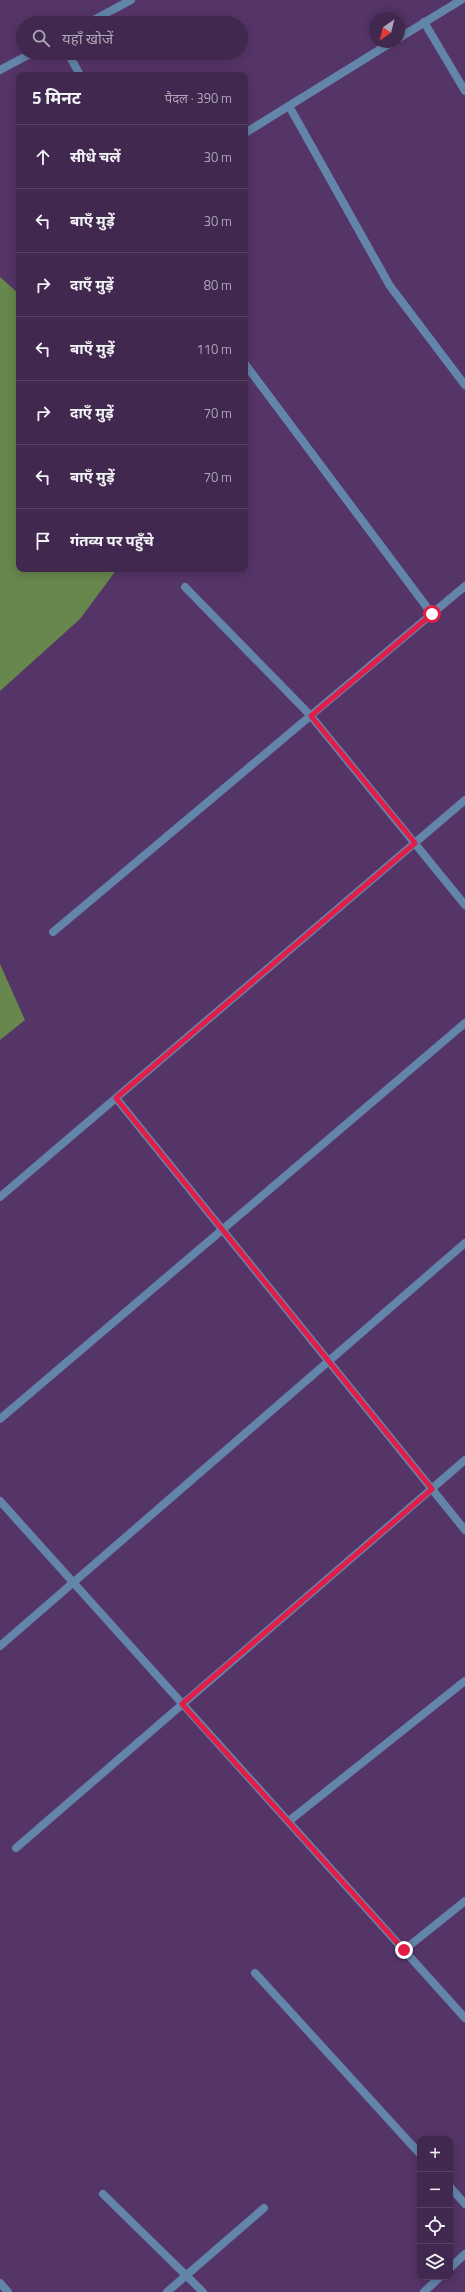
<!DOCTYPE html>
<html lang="hi">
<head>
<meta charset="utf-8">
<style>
  body { margin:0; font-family:"Titillium Web","Noto Sans Devanagari",sans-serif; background:#4b3458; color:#f1f3f6 }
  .controls { position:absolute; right:12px; bottom:12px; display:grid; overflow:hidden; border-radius:8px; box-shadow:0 2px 10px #0003 }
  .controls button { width:36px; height:36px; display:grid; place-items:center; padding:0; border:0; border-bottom:1px solid #594466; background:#40284e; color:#f1f3f6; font:20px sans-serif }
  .compass { position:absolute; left:369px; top:12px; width:36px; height:36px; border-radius:50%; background:#40284e; box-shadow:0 2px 10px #0003; rotate:215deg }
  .stop { position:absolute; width:12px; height:12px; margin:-9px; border:3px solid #e11d48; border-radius:50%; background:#fff }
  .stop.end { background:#e11d48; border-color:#fff; box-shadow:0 1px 4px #0008 }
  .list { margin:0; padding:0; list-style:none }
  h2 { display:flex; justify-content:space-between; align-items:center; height:52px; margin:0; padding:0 16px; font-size:17px }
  h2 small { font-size:13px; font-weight:400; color:#aea6b6 }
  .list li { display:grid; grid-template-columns:26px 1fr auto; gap:12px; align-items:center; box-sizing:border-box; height:64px; padding:0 16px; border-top:1px solid #594466 }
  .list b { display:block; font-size:15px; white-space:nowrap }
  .list em { font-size:13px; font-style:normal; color:#aea6b6 }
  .icon { flex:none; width:22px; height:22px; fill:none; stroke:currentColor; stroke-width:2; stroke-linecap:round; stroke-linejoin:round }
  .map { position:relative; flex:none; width:465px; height:2292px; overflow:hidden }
  .search { position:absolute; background:#40284e; box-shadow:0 2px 10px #0003; left:16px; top:16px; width:232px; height:44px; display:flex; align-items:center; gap:10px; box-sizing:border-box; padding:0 14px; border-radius:22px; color:#aea6b6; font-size:15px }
  .panel { position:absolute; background:#40284e; box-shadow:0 2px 10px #0003; left:16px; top:72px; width:232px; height:500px; border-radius:8px }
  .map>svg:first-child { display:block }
  .water { fill:#67874c }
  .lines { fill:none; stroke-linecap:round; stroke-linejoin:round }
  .street { stroke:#6385aa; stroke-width:8 }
  .route { stroke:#e11d48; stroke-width:5 }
</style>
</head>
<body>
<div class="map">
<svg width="465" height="2292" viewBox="0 0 465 2292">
  <rect width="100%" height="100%" fill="#553568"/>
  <g class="water">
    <path d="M0,277L19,294V569H117L80,619L0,691Z"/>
    <path d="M0,964L25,1020L0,1040Z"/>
  </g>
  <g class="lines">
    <g class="street">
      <path d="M424,22L465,91"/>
      <path d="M88,23L131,0"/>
      <path d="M399,38L461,0"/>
      <path d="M68,53L80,75"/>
      <path d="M0,70L32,53"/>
      <path d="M289,106L390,286L465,385"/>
      <path d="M245,133L392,42"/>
      <path d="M245,364L432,614"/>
      <path d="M185,587L311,716L465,905"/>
      <path d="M53,932L465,586"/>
      <path d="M116,1098L465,1530"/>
      <path d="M0,1197L465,800"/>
      <path d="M0,1419L465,1023"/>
      <path d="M0,1501L465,2018"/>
      <path d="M0,1646L465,1243"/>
      <path d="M289,1821L465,1681"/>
      <path d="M16,1848L465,1460"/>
      <path d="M404,1950L465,1901"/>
      <path d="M255,1973L420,2154"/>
      <path d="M450,2187L465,2204"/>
      <path d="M103,2194L203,2292"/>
      <path d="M450,2268L465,2254"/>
      <path d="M0,2283L8,2292"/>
      <path d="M167,2292L264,2208"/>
      <path d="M424,2292L440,2277"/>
    </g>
  </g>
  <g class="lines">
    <path class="route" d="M404,1950L182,1704L432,1489L116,1098L415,843L311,716L432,614"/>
  </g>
</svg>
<div class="controls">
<button>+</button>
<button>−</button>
<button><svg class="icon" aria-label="locate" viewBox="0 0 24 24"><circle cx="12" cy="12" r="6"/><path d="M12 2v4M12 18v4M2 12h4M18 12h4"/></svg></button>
<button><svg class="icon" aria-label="layers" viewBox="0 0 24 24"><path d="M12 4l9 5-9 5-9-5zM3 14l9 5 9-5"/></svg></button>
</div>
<svg class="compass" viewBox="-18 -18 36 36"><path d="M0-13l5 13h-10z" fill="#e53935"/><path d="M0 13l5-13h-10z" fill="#aea6b6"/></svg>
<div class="stop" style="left:432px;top:614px"></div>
<div class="stop end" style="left:404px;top:1950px"></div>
<div class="search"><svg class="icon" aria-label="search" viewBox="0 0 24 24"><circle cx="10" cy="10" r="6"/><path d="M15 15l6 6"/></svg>यहाँ खोजें</div>
<section class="panel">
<h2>5 मिनट<small>पैदल · 390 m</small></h2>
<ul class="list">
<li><svg class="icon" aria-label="ahead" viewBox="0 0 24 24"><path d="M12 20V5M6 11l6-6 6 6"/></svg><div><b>सीधे चलें</b></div><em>30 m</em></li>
<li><svg class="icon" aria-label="left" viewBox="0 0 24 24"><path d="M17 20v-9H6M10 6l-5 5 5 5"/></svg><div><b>बाएँ मुड़ें</b></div><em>30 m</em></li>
<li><svg class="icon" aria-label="right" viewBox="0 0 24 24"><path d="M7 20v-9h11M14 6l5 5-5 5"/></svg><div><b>दाएँ मुड़ें</b></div><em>80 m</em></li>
<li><svg class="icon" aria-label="left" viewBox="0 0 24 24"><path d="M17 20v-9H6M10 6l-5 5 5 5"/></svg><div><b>बाएँ मुड़ें</b></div><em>110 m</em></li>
<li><svg class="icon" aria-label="right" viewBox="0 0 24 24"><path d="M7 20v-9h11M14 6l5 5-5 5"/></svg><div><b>दाएँ मुड़ें</b></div><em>70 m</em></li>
<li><svg class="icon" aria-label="left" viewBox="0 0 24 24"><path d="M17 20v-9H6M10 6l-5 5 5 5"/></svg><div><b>बाएँ मुड़ें</b></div><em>70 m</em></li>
<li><svg class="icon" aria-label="arrive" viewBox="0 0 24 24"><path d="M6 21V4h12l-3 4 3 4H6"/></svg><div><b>गंतव्य पर पहुँचे</b></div></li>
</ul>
</section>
</div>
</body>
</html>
